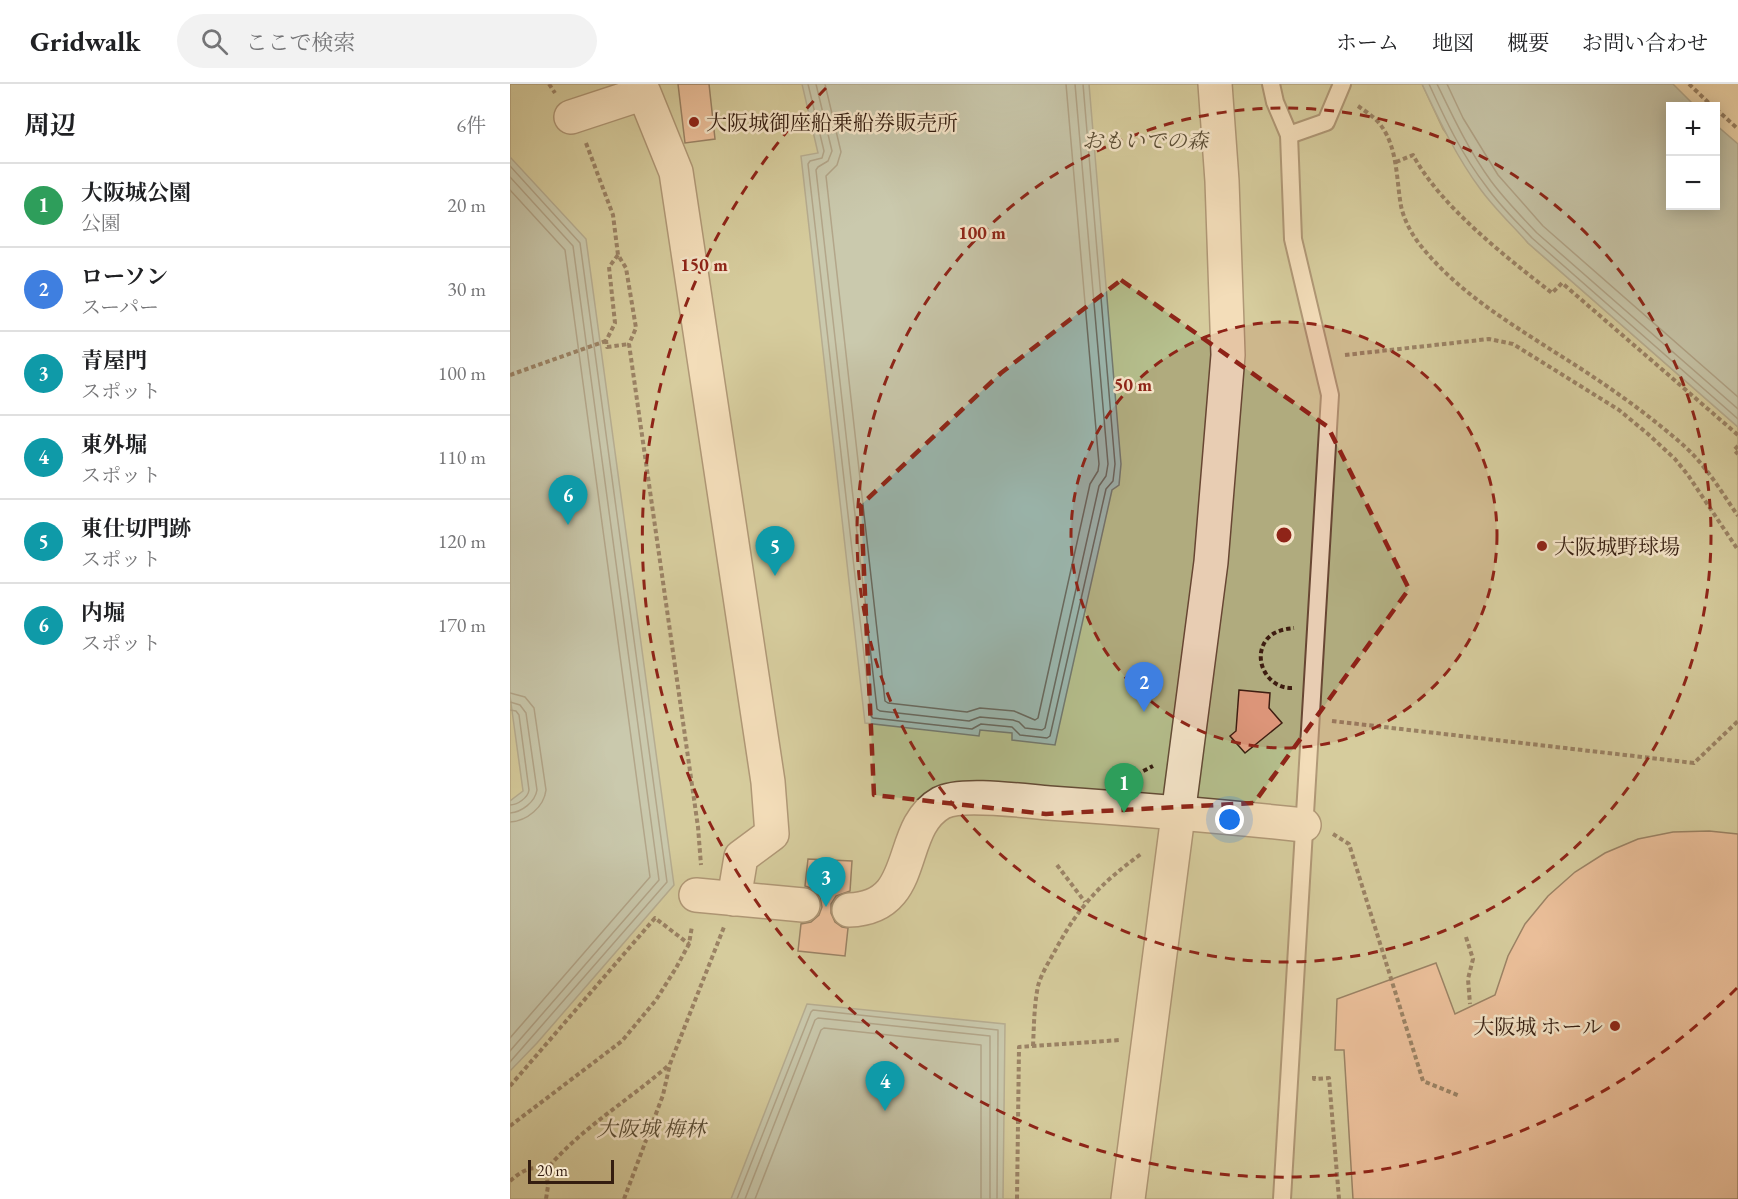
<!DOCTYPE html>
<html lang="ja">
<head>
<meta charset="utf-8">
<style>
  body { margin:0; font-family:"EB Garamond","Noto Serif JP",serif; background:#f2f2f2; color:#202124 }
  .controls { position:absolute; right:18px; top:18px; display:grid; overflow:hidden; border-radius:0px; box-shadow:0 3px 15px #0003 }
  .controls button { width:54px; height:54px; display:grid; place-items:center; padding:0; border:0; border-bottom:2px solid #e0e0e0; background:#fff; color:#202124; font:30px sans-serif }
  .scale { position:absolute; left:18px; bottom:15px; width:86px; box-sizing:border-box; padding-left:6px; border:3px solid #341d10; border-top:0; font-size:16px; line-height:21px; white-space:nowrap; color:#341d10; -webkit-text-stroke:4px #f5e5c9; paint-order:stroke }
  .you { position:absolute; left:720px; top:736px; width:21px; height:21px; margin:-15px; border:4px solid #fff; border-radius:50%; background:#1a73e8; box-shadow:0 0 0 9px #1a73e833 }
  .badge { display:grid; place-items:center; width:39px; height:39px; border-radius:50%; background:#8f2418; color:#fff; font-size:20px; font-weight:700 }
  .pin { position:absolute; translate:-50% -50px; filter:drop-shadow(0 2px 3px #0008) }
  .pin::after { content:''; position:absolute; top:32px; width:21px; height:18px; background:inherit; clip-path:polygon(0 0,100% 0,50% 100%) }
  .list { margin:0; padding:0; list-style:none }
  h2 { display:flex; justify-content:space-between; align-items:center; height:78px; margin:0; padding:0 24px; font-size:26px }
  h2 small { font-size:20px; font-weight:400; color:#757577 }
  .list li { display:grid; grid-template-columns:39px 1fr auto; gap:18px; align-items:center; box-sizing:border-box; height:84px; padding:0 24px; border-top:2px solid #e0e0e0 }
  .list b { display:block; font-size:22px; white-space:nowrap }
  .list p { margin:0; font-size:20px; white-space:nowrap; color:#757577 }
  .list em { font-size:20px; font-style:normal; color:#757577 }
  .icon { flex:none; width:33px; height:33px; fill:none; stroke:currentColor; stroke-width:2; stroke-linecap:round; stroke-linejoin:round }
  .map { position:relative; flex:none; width:1228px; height:1115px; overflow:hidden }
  header { display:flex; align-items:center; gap:36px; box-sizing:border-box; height:84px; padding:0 30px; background:#fff; border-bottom:2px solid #e0e0e0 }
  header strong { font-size:28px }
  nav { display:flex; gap:33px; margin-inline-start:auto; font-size:21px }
  .search { width:420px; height:54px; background:#f2f2f2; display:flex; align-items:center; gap:15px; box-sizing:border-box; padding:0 21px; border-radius:33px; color:#757577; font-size:22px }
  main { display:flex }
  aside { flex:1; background:#fff }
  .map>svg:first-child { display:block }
  .green { fill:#b5bf8d; stroke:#746e4e; stroke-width:1.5 }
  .water { fill:#9bb8b0; stroke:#727a70; stroke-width:1.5 }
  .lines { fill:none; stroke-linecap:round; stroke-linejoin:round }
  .shore { stroke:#686a60; stroke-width:1.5 }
  .building { fill:#e7a587; stroke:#341d10; stroke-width:1.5 }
  .lane-casing { stroke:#634c37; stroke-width:20 }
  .street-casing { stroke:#634c37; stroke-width:36 }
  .path { stroke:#341d10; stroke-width:4; stroke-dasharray:4.5 3; stroke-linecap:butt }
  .lane { stroke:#f5e5c9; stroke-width:16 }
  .street { stroke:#f5e5c9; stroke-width:33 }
  .marked { fill:none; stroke:#8f2418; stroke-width:4.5; stroke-dasharray:12 8; stroke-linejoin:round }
  .ring { fill:none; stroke:#8f2418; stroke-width:3; stroke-dasharray:10 8 }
  .poi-dot { fill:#8f2418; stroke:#f5e5c9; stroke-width:2 }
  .labels { text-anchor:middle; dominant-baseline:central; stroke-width:5; stroke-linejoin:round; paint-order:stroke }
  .poi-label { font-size:21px; fill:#341d10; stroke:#f5e5c9; text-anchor:start }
  .park-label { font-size:21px; font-style:italic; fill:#5b4e36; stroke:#f5e5c9 }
  .centre { fill:#8f2418; stroke:#f5e5c9; stroke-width:3 }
  .ring-label { font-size:18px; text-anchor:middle; font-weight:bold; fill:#8f2418; stroke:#f5e5c9; stroke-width:5; stroke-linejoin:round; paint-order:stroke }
</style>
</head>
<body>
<header>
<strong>Gridwalk</strong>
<div class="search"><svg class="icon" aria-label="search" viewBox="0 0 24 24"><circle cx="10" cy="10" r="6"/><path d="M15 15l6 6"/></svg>ここで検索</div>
<nav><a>ホーム</a><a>地図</a><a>概要</a><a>お問い合わせ</a></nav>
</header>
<main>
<aside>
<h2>周辺<small>6件</small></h2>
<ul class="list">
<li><span class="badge" style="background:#2e9e5b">1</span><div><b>大阪城公園</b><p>公園</p></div><em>20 m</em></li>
<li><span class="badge" style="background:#3f7fe0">2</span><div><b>ローソン</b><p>スーパー</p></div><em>30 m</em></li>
<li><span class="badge" style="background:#0f9aa8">3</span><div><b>青屋門</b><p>スポット</p></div><em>100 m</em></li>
<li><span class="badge" style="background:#0f9aa8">4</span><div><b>東外堀</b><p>スポット</p></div><em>110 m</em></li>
<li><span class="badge" style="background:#0f9aa8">5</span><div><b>東仕切門跡</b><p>スポット</p></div><em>120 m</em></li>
<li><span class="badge" style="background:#0f9aa8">6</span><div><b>内堀</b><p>スポット</p></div><em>170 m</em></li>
</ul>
</aside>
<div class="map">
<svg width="1228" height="1115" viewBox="0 0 1228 1115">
  <rect width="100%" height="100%" fill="#f0d7ac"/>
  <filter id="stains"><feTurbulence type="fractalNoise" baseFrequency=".00333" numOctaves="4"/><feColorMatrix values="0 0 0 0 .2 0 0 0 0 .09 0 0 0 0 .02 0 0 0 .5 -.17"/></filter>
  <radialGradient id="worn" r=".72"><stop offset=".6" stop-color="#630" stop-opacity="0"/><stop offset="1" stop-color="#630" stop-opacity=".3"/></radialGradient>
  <path class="green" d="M0,0H912L933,45L1018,159L1228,343V1115H0Z"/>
  <g class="water">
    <path d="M292,0H579L611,380L609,401L602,406L545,661L502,656V649L470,646L469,652L355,639L291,72L308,69Z"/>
    <path d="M912,0H1163L1185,22H1160V122H1206V41L1228,60V343L1018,159C1002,141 985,125 971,106C947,74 929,36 912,0Z"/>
    <path d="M0,73L76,155L164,801L27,959L0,987V717L13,707L0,612Z"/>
    <path d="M297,920L495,940L493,1115H221Z"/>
  </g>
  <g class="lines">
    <g class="shore">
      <path d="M298,0L314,67L312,74L300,77L298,80L361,632L363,634L462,645L471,640L502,643L510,651L537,654L540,652L596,405L603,397L605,380L573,0"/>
      <path d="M306,0L322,67L318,77L308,83L306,86L367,625L370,627L459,637L470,633L503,636L509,638L515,644L532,646L535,644L589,402L596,392L598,380L565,0"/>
      <path d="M315,0L331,68L327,81L316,92L375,617L378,619L457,628L470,624L504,627L525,636L528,634L580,400L588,387L589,380L556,0"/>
      <path d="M919,0C935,35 952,71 976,102C989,121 1006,137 1022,154L1228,335"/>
      <path d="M927,0C943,33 959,67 981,97C995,116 1011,132 1027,149L1228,325"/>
      <path d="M937,0L953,34L988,91L1033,142L1228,313"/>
      <path d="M0,82L70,159L157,798L0,978"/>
      <path d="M0,93L63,162L149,796L0,967"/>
      <path d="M0,106L55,166L140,793L0,954"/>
      <path d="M0,609L15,613L24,624L36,706C34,723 17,737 0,738"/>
      <path d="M0,618L10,621L16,629L27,706C25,718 12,728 0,729"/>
      <path d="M0,626L6,627L9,631L19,706C18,714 7,721 0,721"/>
      <path d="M227,1115L301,928L303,926L488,946L487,1115"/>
      <path d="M235,1115L305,936L308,934L480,952V1115"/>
      <path d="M245,1115L311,946L314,944L471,961V1115"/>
    </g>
  </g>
  <g class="building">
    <path d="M168,0H199L205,55L175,59Z"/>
    <path d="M729,606L760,609L759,624L772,639L735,669L720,652L726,647Z"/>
    <path d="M1199,747L1228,750V1115H843L834,966H825L827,915L926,879L945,930L985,911L998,872L1015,840L1038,812L1065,788L1095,769L1128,755L1163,748Z"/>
    <path d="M298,775L342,777L340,807L326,812L321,820V829L325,838L332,843L338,844L335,872L288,867L291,840L301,838L309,831L312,823L310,813L303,805L295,802Z"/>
  </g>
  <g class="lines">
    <defs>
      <g id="lane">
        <path d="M761,0L765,18L779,51L783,155L820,311L772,1115"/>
        <path d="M779,51L816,38L832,0"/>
      </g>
      <g id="street">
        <path d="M61,33L134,9L166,88L258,698L262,750L231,773L224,815"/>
        <path d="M186,811L293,821"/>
        <path d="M339,826C411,824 385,745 431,719C451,708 514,717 539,719C625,725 709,732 794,741"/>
        <path d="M618,1115L701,478L718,271L712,97L705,0"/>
      </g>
    </defs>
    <use href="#lane" class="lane-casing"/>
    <use href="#street" class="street-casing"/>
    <g class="path">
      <path d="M39,0L45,9"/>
      <path d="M1179,0L1202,22"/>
      <path d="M848,22C855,27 863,32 869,39C888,62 886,94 891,122C894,136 902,151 911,162C947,207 995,236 1043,267C1088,295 1132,325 1172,360C1195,380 1211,407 1228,432"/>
      <path d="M1206,25L1228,45"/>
      <path d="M76,59L103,131L108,171L116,184L126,244L119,260L188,743L191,781"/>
      <path d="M886,78L903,71C931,123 995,172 1042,209L1052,199L1228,351"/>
      <path d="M108,171L99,183L105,239L96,257L97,263L119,260"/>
      <path d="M835,271L979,255L1003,260L1109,326L1138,350L1165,375L1178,391L1228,466"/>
      <path d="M0,291L96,257"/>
      <path d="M1228,362L1224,366L1228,370"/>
      <path d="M782,604C758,605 741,575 757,555C764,547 774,545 784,544"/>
      <path d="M822,637L1184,679L1228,637"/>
      <path d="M620,694L643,682"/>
      <path d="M823,750L839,760L913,997L950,1012"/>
      <path d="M547,781L575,818"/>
      <path d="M956,853L963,875L958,895L960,920"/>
      <path d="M523,962C524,942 524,922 528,902C531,890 540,876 546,865C569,822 591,799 631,770"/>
      <path d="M804,992V995L819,994L829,1115"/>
      <path d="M0,1002L145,834L179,860"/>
      <path d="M0,1042L112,957L146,916L166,884L179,860L182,842"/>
      <path d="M0,1097C11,1087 22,1081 36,1086C71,1044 118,1017 159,981"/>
      <path d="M36,1115L38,1102L36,1086"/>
      <path d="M114,1115L153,1011L160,980L214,843"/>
      <path d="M507,1115L509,963L610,956"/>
    </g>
    <use href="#lane" class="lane"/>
    <use href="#street" class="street"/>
  </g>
  <path d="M0 0H1228V1115H0ZM611,196L818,343L899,505L744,719L536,730L364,711L351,421L491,289Z" fill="#f0d7ac" fill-opacity=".55" fill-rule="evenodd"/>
  <path class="marked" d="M611,196L818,343L899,505L744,719L536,730L364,711L351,421L491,289Z"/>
  <circle cx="774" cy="451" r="213" fill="#8f2418" fill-opacity=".12"/>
  <g class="ring">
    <circle cx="774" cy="451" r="213"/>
    <circle cx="774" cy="451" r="427"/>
    <path d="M1227 904A640 640 0 0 1 318 2"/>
  </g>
  <g class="poi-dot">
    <circle cx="184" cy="38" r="6"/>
    <circle cx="1032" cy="462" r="6"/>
    <circle cx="1105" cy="942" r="6"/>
  </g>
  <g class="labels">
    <g class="poi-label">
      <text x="196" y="38">大阪城御座船乗船券販売所</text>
      <text x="1044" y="462">大阪城野球場</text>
      <text x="1093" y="942" text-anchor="end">大阪城 ホール</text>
    </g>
    <g class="park-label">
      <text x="635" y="56">おもいでの森</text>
      <text x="141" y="1044">大阪城 梅林</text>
    </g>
  </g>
  <circle cx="774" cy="451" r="9" class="centre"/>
  <g class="ring-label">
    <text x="472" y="155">100 m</text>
    <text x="194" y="187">150 m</text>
    <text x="623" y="307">50 m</text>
  </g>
  <rect width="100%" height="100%" filter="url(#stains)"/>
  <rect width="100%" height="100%" fill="url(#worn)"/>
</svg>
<div class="controls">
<button>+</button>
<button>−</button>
</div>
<div class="scale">20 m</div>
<div class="you"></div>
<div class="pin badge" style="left:614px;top:729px;background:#2e9e5b">1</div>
<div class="pin badge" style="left:634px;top:628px;background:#3f7fe0">2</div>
<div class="pin badge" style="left:316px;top:823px;background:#0f9aa8">3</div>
<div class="pin badge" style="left:375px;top:1027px;background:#0f9aa8">4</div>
<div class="pin badge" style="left:265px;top:492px;background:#0f9aa8">5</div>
<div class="pin badge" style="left:58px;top:441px;background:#0f9aa8">6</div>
</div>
</main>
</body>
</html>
